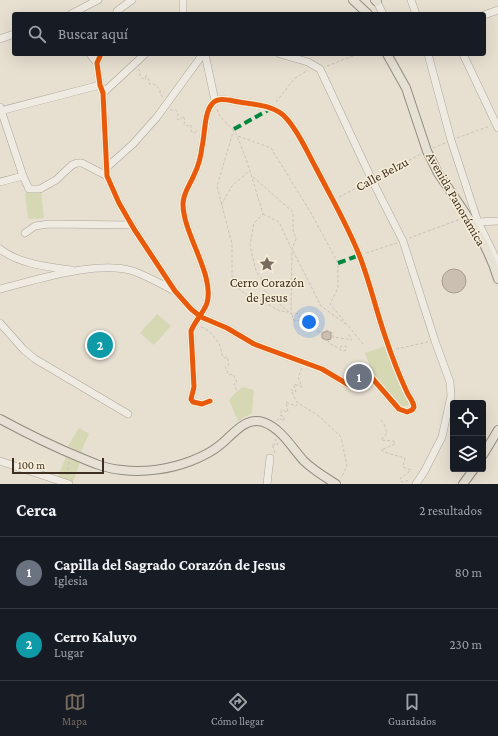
<!DOCTYPE html>
<html lang="es">
<head>
<meta charset="utf-8">
<style>
  body { margin:0; font-family:"Crimson Pro",serif; background:#20242c; color:#f1f3f6 }
  .controls { position:absolute; right:12px; bottom:12px; display:grid; overflow:hidden; border-radius:4px; box-shadow:0 4px 16px #0002 }
  .controls button { width:36px; height:36px; display:grid; place-items:center; padding:0; border:0; border-bottom:1px solid #363941; background:#171b24; color:#f1f3f6; font:20px sans-serif }
  .scale { position:absolute; left:12px; bottom:10px; width:92px; box-sizing:border-box; padding-left:4px; border:2px solid #3d2e20; border-top:0; font-size:11px; line-height:14px; white-space:nowrap; color:#3d2e20; -webkit-text-stroke:3px #f7eed8; paint-order:stroke }
  .you { position:absolute; left:309px; top:322px; width:14px; height:14px; margin:-10px; border:3px solid #fff; border-radius:50%; background:#1a73e8; box-shadow:0 0 0 6px #1a73e833 }
  .badge { display:grid; place-items:center; width:26px; height:26px; border-radius:50%; background:#786c5e; color:#fff; font-size:13px; font-weight:700 }
  .pin { position:absolute; translate:-50% -50%; border:2px solid #fff; box-shadow:0 1px 4px #0006 }
  .list { margin:0; padding:0; list-style:none }
  h2 { display:flex; justify-content:space-between; align-items:center; height:52px; margin:0; padding:0 16px; font-size:17px }
  h2 small { font-size:13px; font-weight:400; color:#9ea1a6 }
  .list li { display:grid; grid-template-columns:26px 1fr auto; gap:12px; align-items:center; box-sizing:border-box; height:72px; padding:0 16px; border-top:1px solid #363941 }
  .list b { display:block; font-size:15px; white-space:nowrap }
  .list p { margin:0; font-size:13px; white-space:nowrap; color:#9ea1a6 }
  .list em { font-size:13px; font-style:normal; color:#9ea1a6 }
  .icon { flex:none; width:22px; height:22px; fill:none; stroke:currentColor; stroke-width:2; stroke-linecap:round; stroke-linejoin:round }
  .map { position:relative; flex:none; width:498px; height:484px; overflow:hidden }
  .search { position:absolute; background:#171b24; box-shadow:0 4px 16px #0002; left:12px; right:12px; top:12px; height:44px; display:flex; align-items:center; gap:10px; box-sizing:border-box; padding:0 14px; border-radius:4px; color:#9ea1a6; font-size:15px }
  .sheet { height:196px; background:#171b24 }
  nav { display:flex; justify-content:space-around; align-items:center; box-sizing:border-box; height:56px; border-top:1px solid #363941; background:#171b24; font-size:11px; color:#9ea1a6 }
  nav a { display:grid; justify-items:center; gap:2px }
  nav .on { color:#786c5e }
  .map>svg:first-child { display:block }
  .green { fill:#d6d7b3 }
  .building { fill:#cbbfb2; stroke:#a89c90 }
  .lines { fill:none; stroke-linecap:round; stroke-linejoin:round }
  .minor-casing { stroke:#ada599; stroke-width:8 }
  .major-casing { stroke:#928b80; stroke-width:10 }
  .path { stroke:#c8c2b9; stroke-width:1; stroke-dasharray:3 2; stroke-linecap:butt }
  .minor { stroke:#efebe3; stroke-width:7 }
  .major { stroke:#e6e1d4; stroke-width:8 }
  .quiet { stroke:#00873e; stroke-width:4; stroke-dasharray:8 4; stroke-linecap:butt }
  .cycleway-casing { stroke:#f7eed8; stroke-width:8 }
  .cycleway { stroke:#e8590c; stroke-width:5 }
  .labels { text-anchor:middle; dominant-baseline:central; stroke-width:3; stroke-linejoin:round; paint-order:stroke }
  .street-label { font-size:13px; fill:#3d2e20; stroke:#f7eed8 }
  .poi-label { font-size:13px; fill:#3d2e20; stroke:#f7eed8 }
</style>
</head>
<body>
<div class="map">
<svg width="498" height="484" viewBox="0 0 498 484">
  <rect width="100%" height="100%" fill="#e7e0d1"/>
  <g class="green">
    <path d="M41,191L44,218L28,219L25,193Z"/>
    <path d="M157,314L171,326L154,345L140,333Z"/>
    <path d="M386,346L402,390L410,404L407,406H400L374,377L365,353Z"/>
    <path d="M243,387L254,390L252,413L238,421L229,400L237,391Z"/>
    <path d="M79,428L89,434L81,452L68,446Z"/>
    <path d="M66,457L80,462L73,482L58,476Z"/>
  </g>
  <g class="building">
    <circle cx="454" cy="281" r="12"/>
    <path d="M327,331L331,333V339L326,340L322,338V333Z"/>
  </g>
  <g class="lines">
    <defs>
      <g id="minor">
        <path d="M376,0L383,14"/>
        <path d="M411,0L416,14"/>
        <path d="M117,11L132,0"/>
        <path d="M71,14L98,0"/>
        <path d="M183,14V0"/>
        <path d="M484,15L498,10"/>
        <path d="M0,39L14,34"/>
        <path d="M90,54L97,63"/>
        <path d="M101,54L97,63L100,85L103,93L107,176L119,203L134,229L175,291L191,309L201,317L227,328L254,344L322,369L354,388H364L372,378L399,409L407,412L412,410L414,407C413,400 408,396 406,390C398,373 391,354 385,336C376,310 370,283 360,257C348,226 331,197 316,168C307,152 299,132 286,118C275,105 255,105 239,102C231,101 218,96 212,104C204,113 205,135 202,147C201,156 198,167 194,175C190,185 183,193 183,204C183,234 215,275 207,303C204,312 195,321 191,331L194,387L191,399L193,402L202,404L210,401"/>
        <path d="M205,54L215,101"/>
        <path d="M280,54L308,62L320,69L372,180L403,241L435,341L450,382L451,396L442,437L424,472L416,484"/>
        <path d="M428,54L451,140L473,207L478,222L498,263"/>
        <path d="M463,54L498,128"/>
        <path d="M103,93L145,54"/>
        <path d="M0,107L23,176"/>
        <path d="M0,111L100,85"/>
        <path d="M106,168L133,144L157,117L203,54"/>
        <path d="M0,182L23,176L29,189H40L56,180L72,165L77,163H82L107,176"/>
        <path d="M478,222L498,221"/>
        <path d="M25,233L35,226L49,224L132,225"/>
        <path d="M0,249C19,264 48,267 71,270"/>
        <path d="M0,289C37,280 96,260 133,271C147,276 161,284 175,291"/>
        <path d="M0,323L24,350L35,359L128,414"/>
        <path d="M0,461L69,484"/>
        <path d="M267,484L270,458"/>
      </g>
      <g id="major">
        <path d="M353,0L368,14"/>
        <path d="M375,0L377,2"/>
        <path d="M387,54L406,88L427,151L438,173C460,206 487,240 498,279"/>
        <path d="M0,419C26,433 52,446 79,457C93,463 107,469 122,470C144,473 170,469 191,461C201,457 212,452 220,445C232,436 245,416 263,422C281,428 292,448 304,461C313,470 325,477 336,484"/>
        <path d="M483,455L498,430"/>
        <path d="M463,484L474,469"/>
      </g>
    </defs>
    <use href="#minor" class="minor-casing"/>
    <use href="#major" class="major-casing"/>
    <g class="path">
      <path d="M327,66L358,54"/>
      <path d="M138,69L140,71V76L143,79L147,75L145,79H149V84H154L160,89V94L163,97"/>
      <path d="M276,102L294,79L308,70"/>
      <path d="M217,109C220,122 232,124 237,136C248,161 255,188 263,214L254,223L250,246L256,271L263,280L264,290L291,314L296,313L300,315V320L296,321L292,319L293,315"/>
      <path d="M170,110H176L178,113L177,119L180,120L183,116L185,120L184,124L187,126L191,125V131L195,133L197,130L198,131"/>
      <path d="M234,129L217,186L232,244V276L239,289L250,298L260,300L280,311L288,312"/>
      <path d="M238,136L271,148L311,213L338,263V288L330,304L364,345"/>
      <path d="M457,138L490,126"/>
      <path d="M433,148L445,143"/>
      <path d="M253,177L293,212V230L296,239L292,249L291,314"/>
      <path d="M378,177L421,154"/>
      <path d="M339,197L366,183"/>
      <path d="M221,205L232,186L249,171"/>
      <path d="M263,214L279,222L291,248"/>
      <path d="M409,238L461,219"/>
      <path d="M293,251L321,306L347,325"/>
      <path d="M366,253L397,243"/>
      <path d="M300,320L321,333L327,330L333,333V337L352,340L348,333"/>
      <path d="M201,327C209,329 219,341 221,349C222,353 221,355 224,358L227,357L229,364L225,367L229,375L233,374L237,382L234,384L237,391"/>
      <path d="M328,340L329,343L343,351L346,350V346H341L340,349"/>
      <path d="M396,349L428,342"/>
      <path d="M302,368L298,377L302,387L294,384L296,392L291,390L294,397L298,403L319,416L341,437L347,466L341,478"/>
      <path d="M381,420L384,424L387,433L381,440L394,441L395,444L381,450L387,453L405,458L403,467L411,470L400,479V481L402,482L410,480"/>
      <path d="M277,421L279,418L284,421V417L280,415L282,410L288,412L286,402L296,406L298,403"/>
      <path d="M275,453L272,444L278,445L275,439"/>
      <path d="M67,475L69,461"/>
    </g>
    <use href="#minor" class="minor"/>
    <use href="#major" class="major"/>
    <g class="quiet">
      <path d="M234,129L272,108"/>
      <path d="M338,263L360,255"/>
    </g>
    <defs>
      <path id="cycleway" d="M101,54L97,63L100,85L103,93L107,176L119,203L134,229L175,291L191,309L201,317L227,328L254,344L322,369L354,388H364L372,378L399,409L407,412L412,410L414,407C413,400 408,396 406,390C398,373 391,354 385,336C376,310 370,283 360,257C348,226 331,197 316,168C307,152 299,132 286,118C275,105 255,105 239,102C231,101 218,96 212,104C204,113 205,135 202,147C201,156 198,167 194,175C190,185 183,193 183,204C183,234 215,275 207,303C204,312 195,321 191,331L194,387L191,399L193,402L202,404L210,401"/>
    </defs>
    <use href="#cycleway" class="cycleway-casing"/>
    <use href="#cycleway" class="cycleway"/>
  </g>
  <defs>
    <symbol id="sight-bare" viewBox="-9 -9 18 18"><path d="M0-6L1.8-2.2L6-1.7L2.9 1.2L3.7 5.4L0 3.3L-3.7 5.4L-2.9 1.2L-6-1.7L-1.8-2.2Z" fill="#786c5e" stroke="#f7eed8" stroke-width="2.5" paint-order="stroke"/></symbol>
  </defs>
  <g fill-rule="evenodd">
    <use href="#sight-bare" x="256" y="253" width="22" height="22"/>
  </g>
  <g class="labels">
    <g class="street-label">
      <text transform="translate(382 174) rotate(-28)">Calle Belzu</text>
      <text transform="translate(456 199) rotate(60)">Avenida Panorámica</text>
    </g>
    <g class="poi-label">
      <text x="267" y="282">Cerro Corazón<tspan x="267" dy="15">de Jesus</tspan></text>
    </g>
  </g>
</svg>
<div class="controls">
<button><svg class="icon" aria-label="locate" viewBox="0 0 24 24"><circle cx="12" cy="12" r="6"/><path d="M12 2v4M12 18v4M2 12h4M18 12h4"/></svg></button>
<button><svg class="icon" aria-label="layers" viewBox="0 0 24 24"><path d="M12 4l9 5-9 5-9-5zM3 14l9 5 9-5"/></svg></button>
</div>
<div class="scale">100 m</div>
<div class="you"></div>
<div class="pin badge" style="left:359px;top:377px;background:#6b7280">1</div>
<div class="pin badge" style="left:100px;top:345px;background:#0f9aa8">2</div>
<div class="search"><svg class="icon" aria-label="search" viewBox="0 0 24 24"><circle cx="10" cy="10" r="6"/><path d="M15 15l6 6"/></svg>Buscar aquí</div>
</div>
<section class="sheet">
<h2>Cerca<small>2 resultados</small></h2>
<ul class="list">
<li><span class="badge" style="background:#6b7280">1</span><div><b>Capilla del Sagrado Corazón de Jesus</b><p>Iglesia</p></div><em>80 m</em></li>
<li><span class="badge" style="background:#0f9aa8">2</span><div><b>Cerro Kaluyo</b><p>Lugar</p></div><em>230 m</em></li>
</ul>
</section>
<nav>
<a class="on"><svg class="icon" aria-label="map" viewBox="0 0 24 24"><path d="M3 6l6-2 6 2 6-2v14l-6 2-6-2-6 2zM9 4v14M15 6v14"/></svg>Mapa</a>
<a><svg class="icon" aria-label="directions" viewBox="0 0 24 24"><path d="M12 3l9 9-9 9-9-9zM9 14v-3h6M13 9l2 2-2 2"/></svg>Cómo llegar</a>
<a><svg class="icon" aria-label="saved" viewBox="0 0 24 24"><path d="M7 4h10v16l-5-4-5 4z"/></svg>Guardados</a>
</nav>
</body>
</html>
